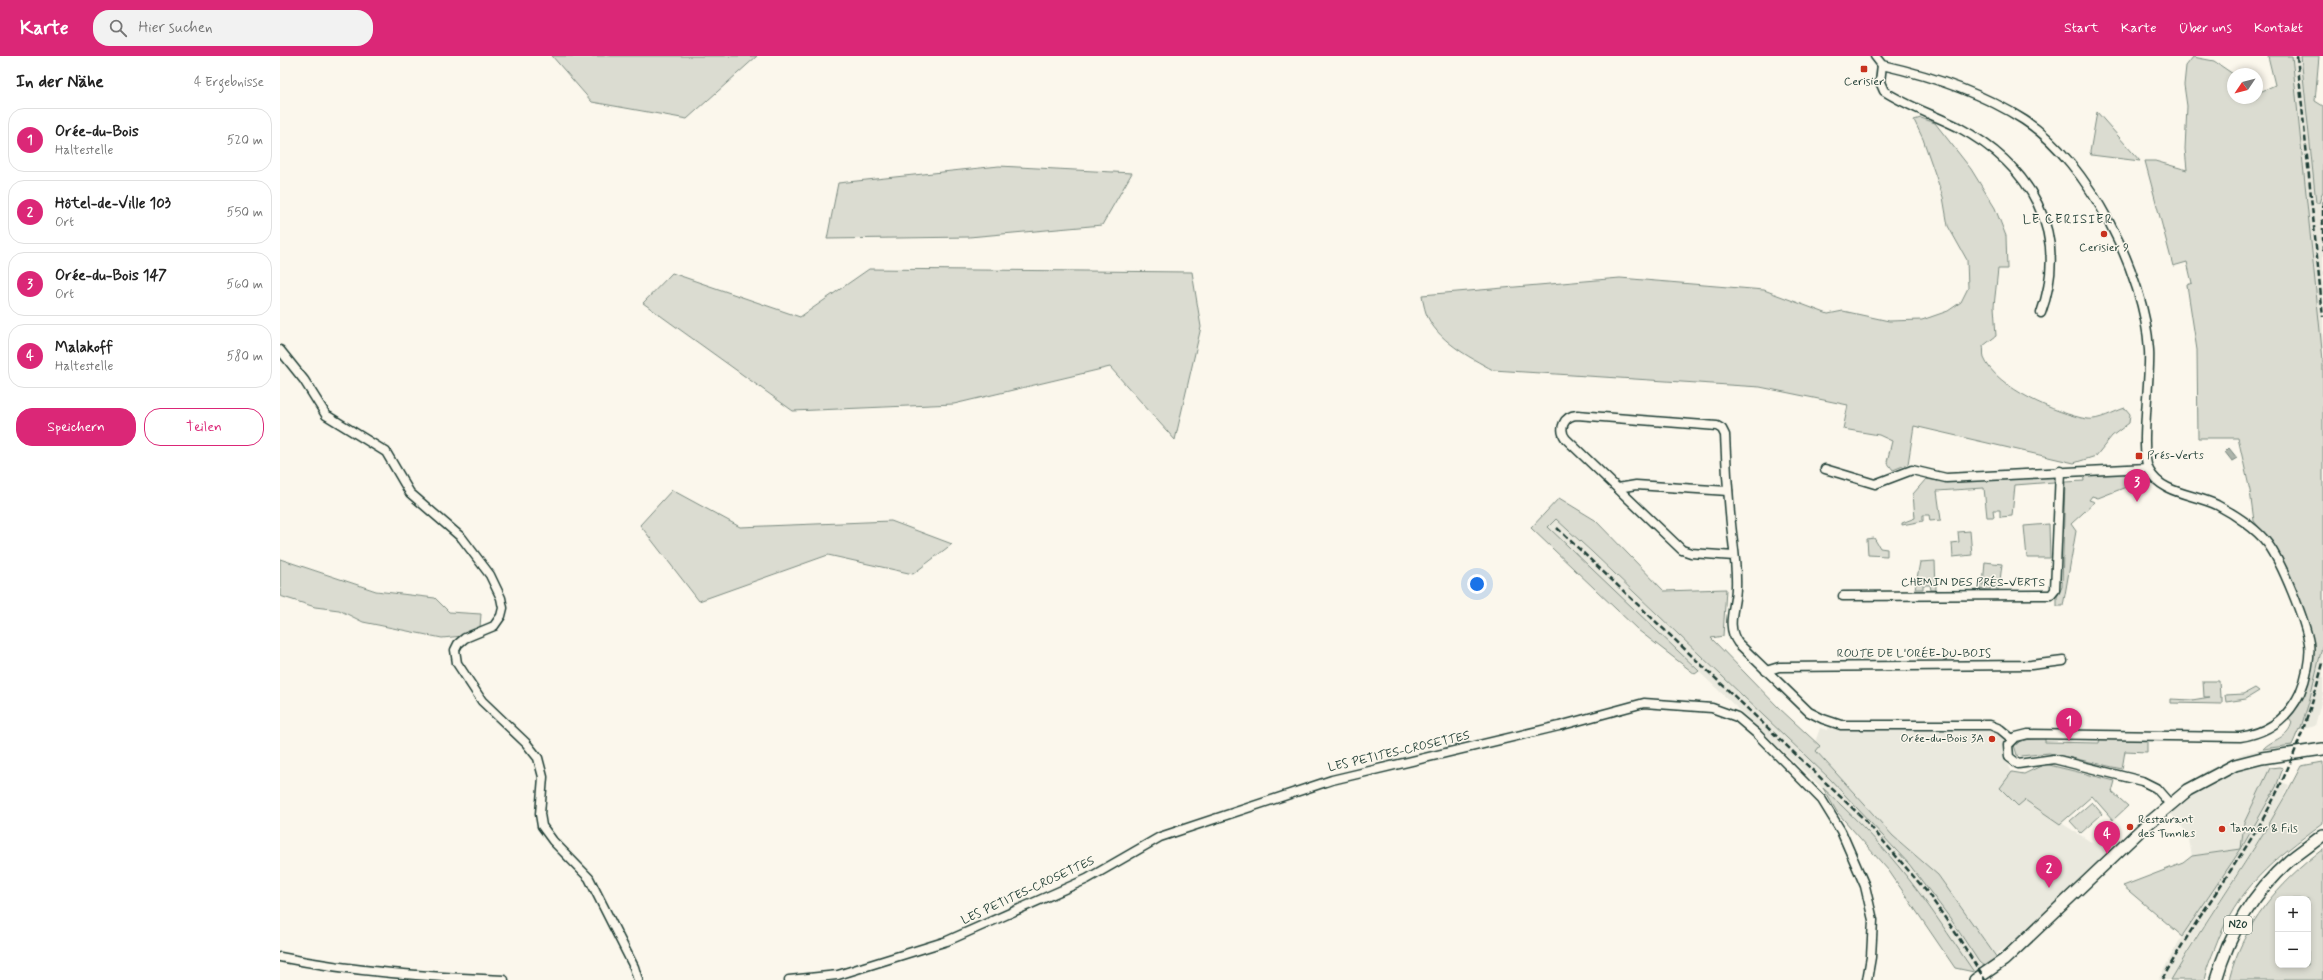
<!DOCTYPE html>
<html lang="de">
<head>
<meta charset="utf-8">
<style>
  body { margin:0; font-family:Mynerve,sans-serif; background:#f2f2f2; color:#222 }
  .controls { position:absolute; right:12px; bottom:12px; display:grid; overflow:hidden; border-radius:8px; box-shadow:0 2px 6px #0003 }
  .controls button { width:36px; height:36px; display:grid; place-items:center; padding:0; border:0; border-bottom:1px solid #e0e0e0; background:#fff; color:#222; font:20px sans-serif }
  .compass { position:absolute; left:1947px; top:12px; width:36px; height:36px; border-radius:50%; background:#fff; box-shadow:0 2px 6px #0003; rotate:235deg }
  .you { position:absolute; left:1197px; top:528px; width:14px; height:14px; margin:-10px; border:3px solid #fff; border-radius:50%; background:#1a73e8; box-shadow:0 0 0 6px #1a73e833 }
  .badge { display:grid; place-items:center; width:26px; height:26px; border-radius:50%; background:#db2777; color:#fff; font-size:13px; font-weight:700 }
  .pin { position:absolute; translate:-50% -33px; filter:drop-shadow(0 1px 2px #0008) }
  .pin::after { content:''; position:absolute; top:21px; width:14px; height:12px; background:inherit; clip-path:polygon(0 0,100% 0,50% 100%) }
  .list { margin:0; padding:0; list-style:none }
  h2 { display:flex; justify-content:space-between; align-items:center; height:52px; margin:0; padding:0 16px; font-size:17px }
  h2 small { font-size:13px; font-weight:400; color:#767676 }
  .list li { display:grid; grid-template-columns:26px 1fr auto; gap:12px; align-items:center; box-sizing:border-box; height:64px; margin:0 8px 8px; padding:0 8px; border:1px solid #e0e0e0; border-radius:16px }
  .list b { display:block; font-size:15px; white-space:nowrap }
  .list p { margin:0; font-size:13px; white-space:nowrap; color:#767676 }
  .list em { font-size:13px; font-style:normal; color:#767676 }
  .actions { display:flex; gap:8px; padding:12px 16px }
  .actions a { flex:1; padding:9px 0; border:1px solid #db2777; border-radius:16px; text-align:center; font-size:14px; color:#db2777 }
  .actions .main { background:#db2777; color:#fff }
  .icon { flex:none; width:22px; height:22px; fill:none; stroke:currentColor; stroke-width:2; stroke-linecap:round; stroke-linejoin:round }
  .map { position:relative; flex:none; width:2043px; height:924px; overflow:hidden }
  header { display:flex; align-items:center; gap:24px; box-sizing:border-box; height:56px; padding:0 20px; background:#db2777; color:#fff }
  header strong { font-size:19px }
  nav { display:flex; gap:22px; margin-inline-start:auto; font-size:14px }
  .search { width:280px; height:36px; background:#f2f2f2; display:flex; align-items:center; gap:10px; box-sizing:border-box; padding:0 14px; border-radius:16px; color:#767676; font-size:15px }
  main { display:flex }
  aside { flex:1; background:#fff }
  .map>svg:first-child { display:block }
  .built { fill:#eae9de }
  .green { fill:#dbdcd1; stroke:#7d8c82; fill-rule:evenodd }
  .water { fill:#adb4aa; stroke:#74847b }
  .lines { fill:none; stroke-linecap:round; stroke-linejoin:round }
  .minor-casing { stroke:#1f3d34; stroke-width:11 }
  .major-casing { stroke:#1f3d34; stroke-width:14 }
  .minor { stroke:#fbf7ec; stroke-width:8 }
  .major { stroke:#fbf7ec; stroke-width:11 }
  .rail { stroke:#1f3d34; stroke-width:2.5; stroke-dasharray:6 3; stroke-linecap:butt }
  .poi-dot { fill:#c8321e; stroke:#fbf7ec; stroke-width:1.5 }
  .labels { text-anchor:middle; dominant-baseline:central; stroke-width:3; stroke-linejoin:round; paint-order:stroke }
  .shield { fill:#fbf7ec; stroke:#61756b; stroke-width:1 }
  .shield-label { font-size:11px; font-weight:bold; fill:#1f3d34 }
  .poi-label { font-size:12px; fill:#1f3d34; stroke:#fbf7ec; text-anchor:start }
  .street-label { font-size:12px; fill:#1f3d34; stroke:#fbf7ec }
  .neighbourhood-label { font-size:13px; letter-spacing:1px; fill:#1f3d34; stroke:#fbf7ec }
</style>
</head>
<body>
<header>
<strong>Karte</strong>
<div class="search"><svg class="icon" aria-label="search" viewBox="0 0 24 24"><circle cx="10" cy="10" r="6"/><path d="M15 15l6 6"/></svg>Hier suchen</div>
<nav><a>Start</a><a>Karte</a><a>Über uns</a><a>Kontakt</a></nav>
</header>
<main>
<aside>
<h2>In der Nähe<small>4 Ergebnisse</small></h2>
<ul class="list">
<li><span class="badge">1</span><div><b>Orée-du-Bois</b><p>Haltestelle</p></div><em>520 m</em></li>
<li><span class="badge">2</span><div><b>Hôtel-de-Ville 103</b><p>Ort</p></div><em>550 m</em></li>
<li><span class="badge">3</span><div><b>Orée-du-Bois 147</b><p>Ort</p></div><em>560 m</em></li>
<li><span class="badge">4</span><div><b>Malakoff</b><p>Haltestelle</p></div><em>580 m</em></li>
</ul>
<div class="actions"><a class="main">Speichern</a><a>Teilen</a></div>
</aside>
<div class="map">
<svg width="2043" height="924" viewBox="0 0 2043 924">
  <rect width="100%" height="100%" fill="#fbf7ec"/>
  <filter id="ink" filterUnits="userSpaceOnUse"><feTurbulence type="fractalNoise" baseFrequency=".025" numOctaves="2"/><feDisplacementMap in="SourceGraphic" scale="8" xChannelSelector="R" yChannelSelector="G"/><feConvolveMatrix kernelMatrix="1 2 1 2 8 2 1 2 1" color-interpolation-filters="sRGB"/></filter>
  <g filter="url(#ink)">
    <g class="built">
      <path d="M2012,0H2021L2036,147H2039L2043,135V304Z"/>
      <path d="M1276,463L1550,723L1629,808L1670,862L1699,906L1712,921V924H1698L1650,852L1619,811L1582,770L1267,472Z"/>
      <path d="M2043,587V638L2035,670L2020,674L2029,646Z"/>
      <path d="M1549,669L1570,672L1710,671L1729,684L1725,702L1732,716L1721,731L1745,744L1830,798L1801,838L1715,899L1658,819L1613,780L1536,695L1535,686L1540,672L1548,674Z"/>
      <path d="M1983,693L1990,712L1964,767L1962,792L1999,725L2009,729L1993,762L1913,885L1891,924H1878L1902,880L1961,793L1912,800L1908,778L1882,747L1926,715L1964,697Z"/>
    </g>
    <g class="green">
      <path d="M272,0H477L407,63L312,46Z"/>
      <path d="M1988,0H2012L2043,304V587L2029,646L2020,674L2019,673L2012,689L1983,693C1992,683 2008,683 2012,666L2009,662L2026,634L2033,599L2013,529L1997,494L1974,465L1970,435L1958,382H1918L1917,294L1907,229L1912,227L1907,206L1893,210L1865,105H1875L1907,114L1905,93L1907,50L1904,29L1906,10L1913,1L1934,5L1953,18V42H1977V34L1980,36L1995,29Z"/>
      <path d="M2021,0H2039L2035,45L2043,50V135L2039,147H2036Z"/>
      <path d="M1817,56L1860,105L1811,99L1810,96Z"/>
      <path d="M1641,62L1655,67L1691,113L1715,152L1726,180L1727,213H1718L1714,250L1716,280L1703,290C1704,293 1703,299 1704,302C1716,332 1778,358 1807,363C1818,365 1835,355 1845,352L1850,358L1849,367L1832,380L1816,400L1794,407L1634,370L1628,408L1613,414L1607,406L1612,385L1599,379L1563,373L1568,349L1480,331L1213,314C1189,301 1156,284 1146,257C1144,251 1143,245 1142,239L1340,222L1484,234L1548,258L1563,255L1609,265L1642,264L1668,255L1681,246L1688,232L1687,204L1668,170L1663,141L1643,83L1634,64Z"/>
      <path d="M719,110L852,117L822,169L689,181L547,183L558,127Z"/>
      <path d="M589,213L912,216L921,271L895,384L830,311L674,348L513,355L363,247L392,217L520,261Z"/>
      <path d="M1859,415L1866,419L1864,424L1818,442L1812,440L1809,444L1815,446L1791,468L1796,475L1783,550H1777V541L1782,531L1785,426L1804,425L1803,416Z"/>
      <path d="M1774,418V426L1735,429L1732,460L1720,461V454H1713L1714,461H1707L1704,432L1657,435L1661,464L1650,465L1649,459H1643V465L1622,469V467L1635,462L1633,438L1646,423L1659,425Z"/>
      <path d="M392,434L460,471L611,465L672,488L633,518L548,499L419,545L360,469Z"/>
      <path d="M1279,442L1315,464L1384,535L1446,533L1443,580L1431,582L1499,652L1540,690L1536,695L1613,780L1658,819L1717,902L1714,907L1705,911L1699,906L1670,862L1629,808L1550,723L1313,497L1276,463L1268,471L1419,615L1415,618L1358,574L1251,472Z"/>
      <path d="M1769,468L1770,502H1747L1744,470Z"/>
      <path d="M1690,475L1692,499L1673,501L1672,487L1679,486L1678,476Z"/>
      <path d="M1594,482L1600,492L1607,493V500L1588,499L1587,483Z"/>
      <path d="M0,503L96,535L155,542L169,556L201,558L200,571L183,580L162,582L83,566L59,554L35,551L0,540Z"/>
      <path d="M1655,505L1656,534H1651L1650,529H1643V533H1635L1640,506Z"/>
      <path d="M1705,506L1722,508L1719,533H1716V528H1711L1710,534L1699,533V529H1703Z"/>
      <path d="M1923,625H1939L1940,641H1942V648L1890,647V643L1912,644L1930,641H1924Z"/>
      <path d="M1975,632L1979,635L1966,643L1946,646L1945,639L1964,638Z"/>
      <path d="M1820,681L1867,684V696L1845,695L1842,713L1769,697L1741,700L1737,699L1734,689L1742,684L1765,682V686L1819,687Z"/>
      <path d="M2043,706V767C1993,804 1957,832 1935,892C1931,902 1926,913 1924,924H1891C1932,852 1985,783 2021,710Z"/>
      <path d="M1765,708L1835,725L1832,736L1848,750L1833,764L1812,740L1780,768L1745,744L1738,750L1720,732L1732,716L1744,718Z"/>
      <path d="M1999,711L2003,712L1996,731L1961,793L1902,880L1843,830L1903,807L1912,800L1961,793L1964,767L1990,712Z"/>
      <path d="M1543,732C1570,757 1596,783 1619,811C1647,845 1670,881 1694,916L1675,912L1609,815L1557,756Z"/>
      <path d="M1812,746L1822,758L1801,777L1790,765Z"/>
      <path d="M2043,793V924H1949C1963,868 1998,827 2043,793ZM1998,843H2028V909H1998Z"/>
    </g>
    <path class="water" d="M1949,392L1957,402L1952,405L1945,396Z"/>
    <g class="lines">
      <defs>
        <g id="minor">
          <path d="M1595,0L1602,9C1651,20 1702,37 1744,64C1809,106 1865,219 1869,294C1871,322 1859,395 1869,414C1881,438 1915,438 1937,449C1954,458 1977,473 1988,488C2002,507 2025,564 2029,587C2031,601 2026,623 2020,637C2008,662 1988,677 1960,681L1748,678L1736,681L1728,689L1729,701L1738,708L1774,703L1862,725L1876,732L1890,748"/>
          <path d="M1602,9L1600,26L1604,35C1627,50 1654,59 1678,71C1751,110 1790,176 1761,257"/>
          <path d="M0,294L24,324L46,359L106,396L130,437L182,482L210,519L221,542L223,552L221,560L214,570L185,582L178,588L175,594L177,607L202,645L246,687L258,702L263,721L260,758L262,770L273,785L309,822L354,911L358,924"/>
          <path d="M1545,413L1595,428L1632,414L1666,422L1867,412"/>
          <path d="M1338,432L1356,429L1448,435"/>
          <path d="M1454,500L1411,497L1402,494L1286,383C1278,373 1284,360 1297,359L1437,370L1442,373L1445,379C1446,409 1448,438 1451,468C1453,488 1457,510 1456,531C1456,551 1445,569 1458,587L1529,656L1543,663L1561,669H1710L1720,673L1732,683"/>
          <path d="M1563,540L1771,539L1775,534L1780,415"/>
          <path d="M1486,615L1499,611L1751,609L1783,605"/>
          <path d="M0,901C74,916 149,921 224,924"/>
          <path d="M509,924L558,919L667,885L807,823L880,781L1052,724L1279,670L1364,647L1432,652L1457,661L1477,678L1542,744L1561,775L1585,830L1593,864L1591,901L1587,924"/>
        </g>
        <g id="major">
          <path d="M1695,924L1724,904L1864,771L1908,734L1955,709L1982,702L2043,693"/>
          <path d="M1936,924C1949,878 1973,837 2009,805C2020,796 2032,788 2043,779"/>
        </g>
      </defs>
      <use href="#minor" class="minor-casing"/>
      <use href="#major" class="major-casing"/>
      <use href="#minor" class="minor"/>
      <use href="#major" class="major"/>
      <g class="rail">
        <path d="M2017,0L2043,261"/>
        <path d="M2043,145V195"/>
        <path d="M1277,472L1585,764L1647,836L1677,879L1705,924"/>
        <path d="M1882,924C1910,872 1945,825 1976,775C2007,723 2028,666 2043,607"/>
      </g>
    </g>
  </g>
  <g class="poi-dot">
    <rect x="1580" y="9" width="8" height="8" rx="2"/>
    <circle cx="1824" cy="178" r="4"/>
    <rect x="1855" y="396" width="8" height="8" rx="2"/>
    <circle cx="1712" cy="683" r="4"/>
    <circle cx="1850" cy="771" r="4"/>
    <circle cx="1942" cy="773" r="4"/>
  </g>
  <g class="labels">
    <rect class="shield" x="1944" y="860" width="28" height="18" rx="3"/>
    <g class="shield-label">
      <text x="1958" y="869">N20</text>
    </g>
    <g class="poi-label">
      <text x="1584" y="26" text-anchor="middle">Cerisier</text>
      <text x="1824" y="192" text-anchor="middle">Cerisier 9</text>
      <text x="1867" y="400">Prés-Verts</text>
      <text x="1704" y="683" text-anchor="end">Orée-du-Bois 3A</text>
      <text x="1858" y="764">Restaurant<tspan x="1858" dy="14">des Tunnles</tspan></text>
      <text x="1950" y="773">Tanner &amp; Fils</text>
    </g>
    <g class="street-label">
      <text x="1693" y="527">CHEMIN DES PRÉS-VERTS</text>
      <text x="1634" y="598">ROUTE DE L'ORÉE-DU-BOIS</text>
      <text transform="translate(1119 696) rotate(-13)">LES PETITES-CROSETTES</text>
      <text transform="translate(748 835) rotate(-25)">LES PETITES-CROSETTES</text>
    </g>
    <g class="neighbourhood-label">
      <text x="1788" y="163">LE CERISIER</text>
    </g>
  </g>
</svg>
<div class="controls">
<button>+</button>
<button>−</button>
</div>
<svg class="compass" viewBox="-18 -18 36 36"><path d="M0-13l5 13h-10z" fill="#e53935"/><path d="M0 13l5-13h-10z" fill="#767676"/></svg>
<div class="you"></div>
<div class="pin badge" style="left:1789px;top:685px">1</div>
<div class="pin badge" style="left:1769px;top:832px">2</div>
<div class="pin badge" style="left:1857px;top:446px">3</div>
<div class="pin badge" style="left:1827px;top:798px">4</div>
</div>
</main>
</body>
</html>
